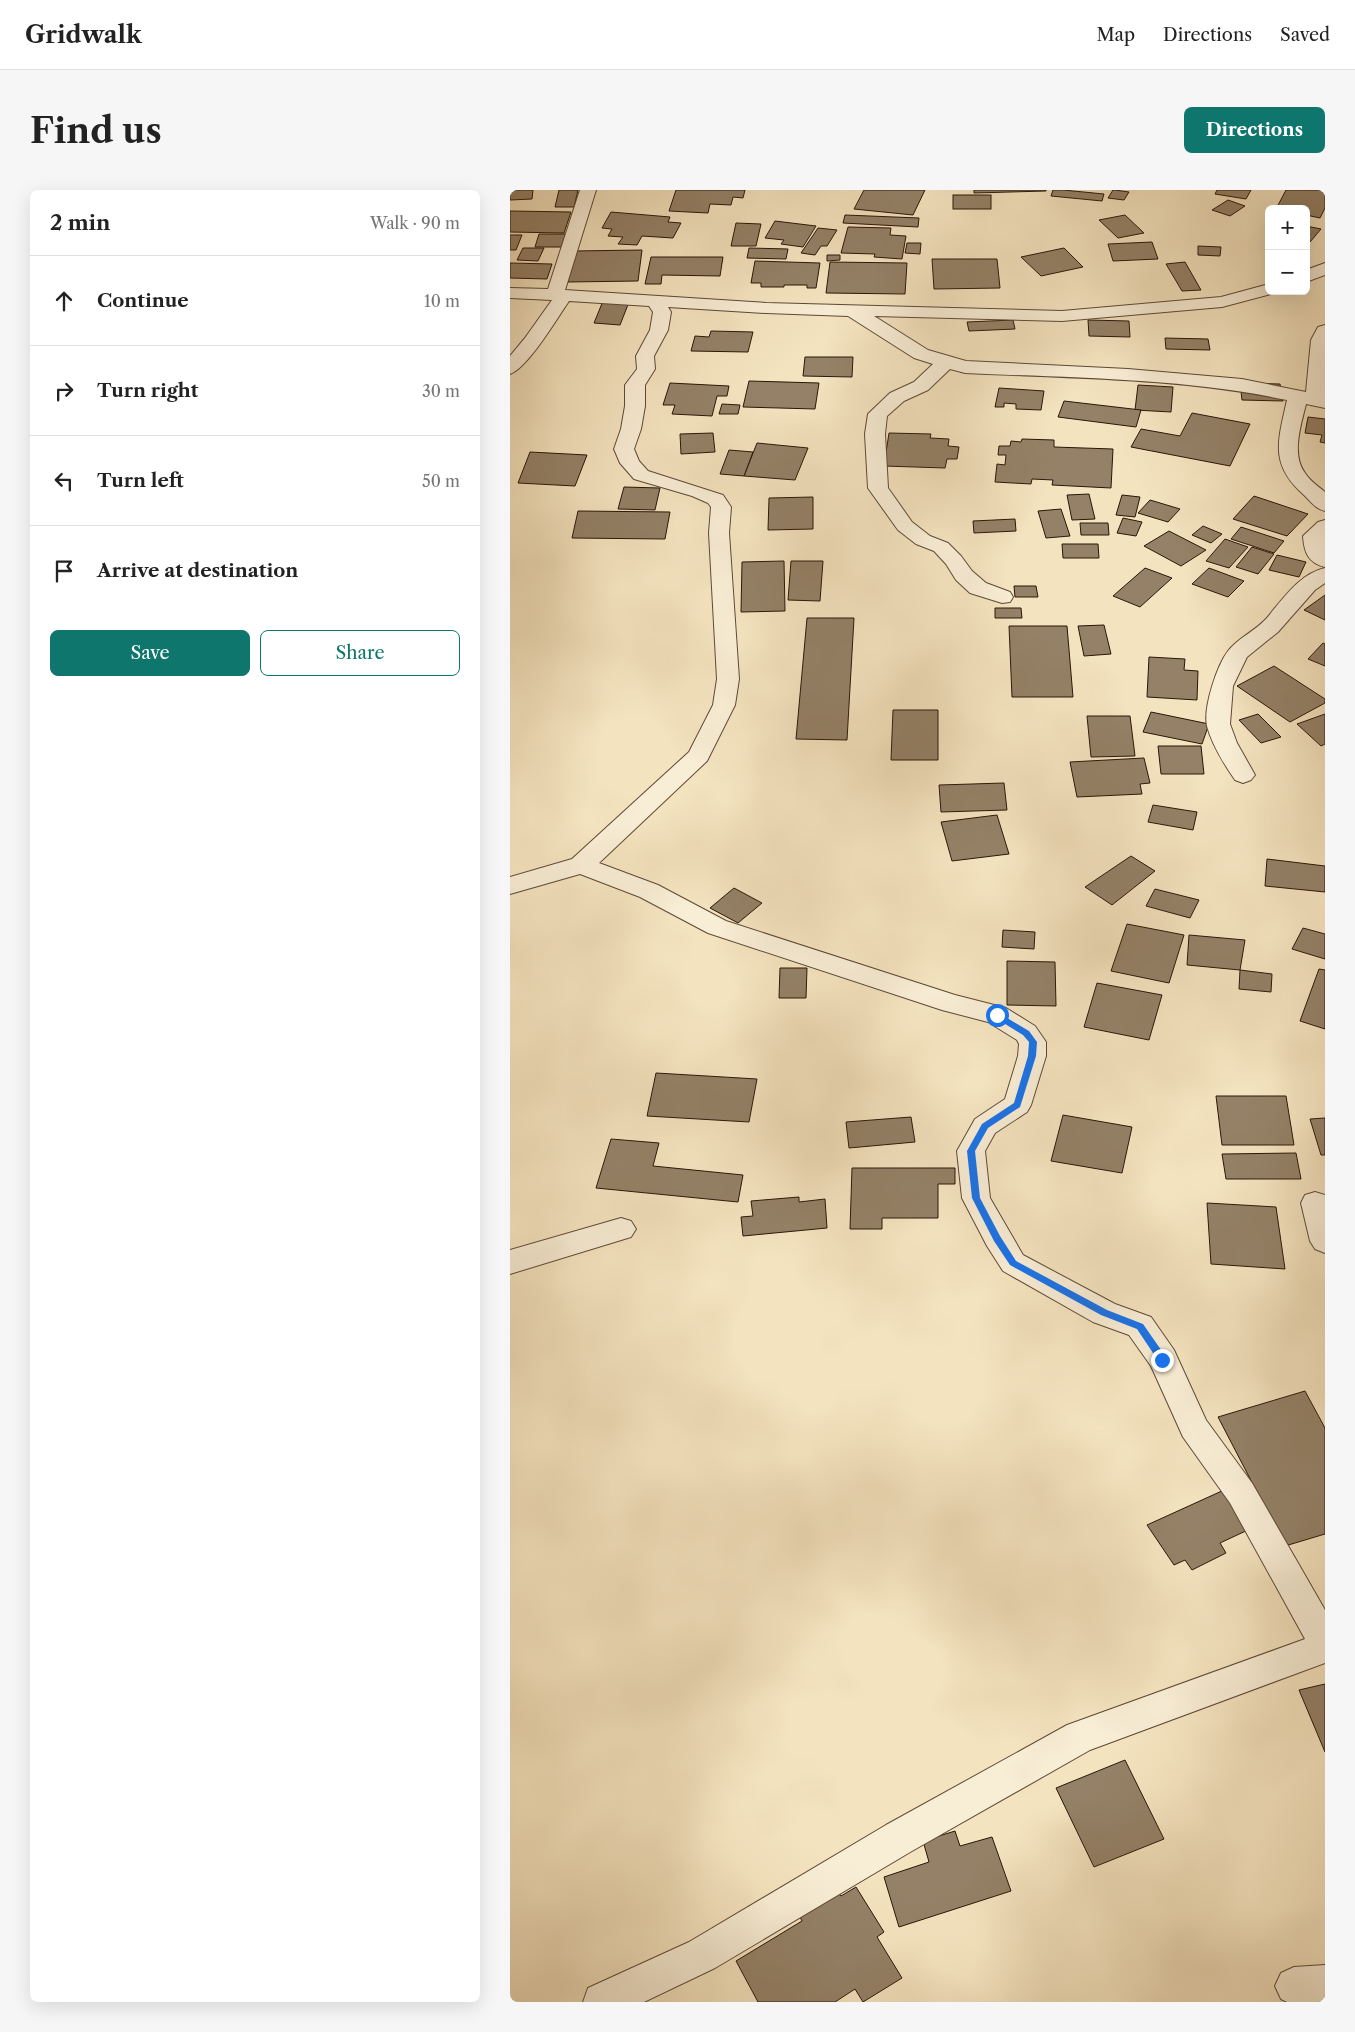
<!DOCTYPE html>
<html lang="en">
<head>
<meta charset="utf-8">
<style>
  body { margin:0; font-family:"Libre Caslon Text",serif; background:#f6f6f6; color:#222 }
  .controls { position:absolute; right:15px; top:15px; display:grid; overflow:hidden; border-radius:8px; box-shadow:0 5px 20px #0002 }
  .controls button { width:45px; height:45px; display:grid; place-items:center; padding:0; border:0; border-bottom:1px solid #e0e0e0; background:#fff; color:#222; font:25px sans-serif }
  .stop { position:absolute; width:15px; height:15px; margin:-11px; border:4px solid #1a73e8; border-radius:50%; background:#fff }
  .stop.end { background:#1a73e8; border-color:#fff; box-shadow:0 1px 5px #0008 }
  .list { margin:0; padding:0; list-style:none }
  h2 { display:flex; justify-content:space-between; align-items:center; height:65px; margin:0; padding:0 20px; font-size:21px }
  h2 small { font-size:16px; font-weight:400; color:#767676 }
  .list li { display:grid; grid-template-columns:32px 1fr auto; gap:15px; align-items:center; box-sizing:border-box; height:90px; padding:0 20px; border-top:1px solid #e0e0e0 }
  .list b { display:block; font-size:19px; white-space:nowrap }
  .list em { font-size:16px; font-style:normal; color:#767676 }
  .actions { display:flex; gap:10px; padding:15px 20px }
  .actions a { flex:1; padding:11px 0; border:1px solid #0f766e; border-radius:8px; text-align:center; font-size:18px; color:#0f766e }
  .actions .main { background:#0f766e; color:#fff }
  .icon { flex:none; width:28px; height:28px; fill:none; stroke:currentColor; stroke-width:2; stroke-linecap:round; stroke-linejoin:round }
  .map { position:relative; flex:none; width:815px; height:1812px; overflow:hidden; border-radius:8px }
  header { display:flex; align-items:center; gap:30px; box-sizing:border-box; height:70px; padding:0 25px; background:#fff; border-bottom:1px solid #e0e0e0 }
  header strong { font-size:24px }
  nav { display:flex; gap:28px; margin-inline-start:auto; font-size:18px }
  .intro { display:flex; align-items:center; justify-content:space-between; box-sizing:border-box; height:120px; padding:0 30px }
  h1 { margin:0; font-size:35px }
  .button { padding:12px 22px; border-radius:8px; background:#0f766e; color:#fff; font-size:18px; font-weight:700 }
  main { display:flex; gap:30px; padding:0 30px }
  aside { flex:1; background:#fff; border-radius:8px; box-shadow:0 5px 20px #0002 }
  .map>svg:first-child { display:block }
  .building { fill:#948167; stroke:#2c1608 }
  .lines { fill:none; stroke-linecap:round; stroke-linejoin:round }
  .minor-casing { stroke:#5e4936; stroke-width:2 }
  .minor { fill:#f8edd5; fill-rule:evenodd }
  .route { fill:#1a73e8 }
</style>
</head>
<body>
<header>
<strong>Gridwalk</strong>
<nav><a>Map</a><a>Directions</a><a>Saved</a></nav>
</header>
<div class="intro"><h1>Find us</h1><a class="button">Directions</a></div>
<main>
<aside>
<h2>2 min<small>Walk · 90 m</small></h2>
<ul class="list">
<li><svg class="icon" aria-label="ahead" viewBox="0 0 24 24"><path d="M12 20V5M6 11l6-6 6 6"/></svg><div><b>Continue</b></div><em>10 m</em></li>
<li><svg class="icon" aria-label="right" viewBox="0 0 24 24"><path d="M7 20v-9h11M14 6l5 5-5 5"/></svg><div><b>Turn right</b></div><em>30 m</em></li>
<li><svg class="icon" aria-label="left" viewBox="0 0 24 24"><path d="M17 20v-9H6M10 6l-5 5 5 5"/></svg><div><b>Turn left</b></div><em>50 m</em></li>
<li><svg class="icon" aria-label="arrive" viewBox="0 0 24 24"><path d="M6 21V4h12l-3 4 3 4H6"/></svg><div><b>Arrive at destination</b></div></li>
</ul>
<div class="actions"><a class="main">Save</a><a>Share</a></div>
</aside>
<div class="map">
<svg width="815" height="1812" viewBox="0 0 815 1812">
  <rect width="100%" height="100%" fill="#f4e3bf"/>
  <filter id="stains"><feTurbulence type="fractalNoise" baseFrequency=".004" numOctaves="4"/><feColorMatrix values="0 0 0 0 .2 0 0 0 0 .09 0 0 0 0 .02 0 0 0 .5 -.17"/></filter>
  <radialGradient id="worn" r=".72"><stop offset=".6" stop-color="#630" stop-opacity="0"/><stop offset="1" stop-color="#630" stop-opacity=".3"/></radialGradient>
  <g class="building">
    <path d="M0,0H23L22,9L0,10Z"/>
    <path d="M49,0H68L64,17H45Z"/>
    <path d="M166,0H235L233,8L223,7L221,15L200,14L198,23L159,21Z"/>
    <path d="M354,0H415L403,25L344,19Z"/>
    <path d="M464,0H536V1L464,3Z"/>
    <path d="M543,0H553L594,4L592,11L541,6Z"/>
    <path d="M603,0H605L619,2L614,10L598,8Z"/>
    <path d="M707,0H741L736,9L705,4Z"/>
    <path d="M776,0H815V18L810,28L796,25V19H766Z"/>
    <rect x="443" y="5" width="38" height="14"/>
    <path d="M718,10L735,16L720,26L702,20Z"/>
    <path d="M0,21L61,22L54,43L0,42Z"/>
    <path d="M101,22L160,27L158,32L171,33L163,48L132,46L127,55L108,54L113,47L98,46L102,39L92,38Z"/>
    <path d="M335,25L409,28L408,37L333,33Z"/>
    <path d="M615,25L634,43L608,48L589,30Z"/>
    <path d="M265,31L306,36L293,57L271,54L274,50L255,48Z"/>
    <path d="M226,33L251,34L246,56H221Z"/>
    <path d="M796,36L811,39L800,52L796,51Z"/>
    <path d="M338,37L381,38L380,45L396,46L392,69L364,67L365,64L331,63Z"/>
    <path d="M308,38L327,40L317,56H311L305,65L291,63Z"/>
    <path d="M29,44H60L57,57H25Z"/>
    <path d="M0,45H12L6,60H0Z"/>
    <path d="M642,52L648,69L603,71L598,54Z"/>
    <path d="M397,53H411L410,64L395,63Z"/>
    <path d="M688,56L711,57L710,66L688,65Z"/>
    <path d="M13,58H34L28,71L7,70Z"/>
    <path d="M239,58L278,59L276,69L237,68Z"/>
    <path d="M554,58L573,77L531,86L511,67Z"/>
    <path d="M132,60L128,91L58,92L64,61Z"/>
    <path d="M317,65H330V70L317,71Z"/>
    <path d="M141,67H213L210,86L152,85L151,94H135Z"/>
    <path d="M422,69H487L490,98L424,99Z"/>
    <path d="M245,71L310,73L306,98H297V95H274V97H251V93H241Z"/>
    <path d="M320,72L397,73L395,104L316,103Z"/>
    <path d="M675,72L691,100L672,101L656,74Z"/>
    <path d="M0,73L42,74L37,89L0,88Z"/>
    <path d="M93,111L119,112L110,135L84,133Z"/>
    <path d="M503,130L505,139L459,141L457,132Z"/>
    <path d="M578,130L619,131L620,147L579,146Z"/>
    <path d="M201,141L243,142L238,162L181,161L185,146L199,147Z"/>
    <path d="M655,148L698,149L700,160L656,159Z"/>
    <path d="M295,167H343L342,187L293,186Z"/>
    <path d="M239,191L309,193L305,219L233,217Z"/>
    <path d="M160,193L219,196L217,206H207L202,226L162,224L165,215H153Z"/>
    <path d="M730,193L770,194L773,211L732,210Z"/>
    <path d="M628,195L663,197L661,222L625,220Z"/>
    <path d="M489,198L534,201L531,220L506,219V214L494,213V217H485Z"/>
    <path d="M554,211L631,220L626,237L548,227Z"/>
    <path d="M212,214L230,215L228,224H209Z"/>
    <path d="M682,223L740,234L720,276L621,257L631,239L670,246Z"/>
    <path d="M798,227L815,229V253L810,252L812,245L795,243Z"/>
    <path d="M203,243L205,262L171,264L170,244Z"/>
    <path d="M379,243L421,244L420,248L439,249L438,256L449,257L447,269H437L435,278L374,276Z"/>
    <path d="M512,249L544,250V257L603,259L601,298L542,295L543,290L522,289L521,294L485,292L487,274L495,275L496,265H488L489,256H500L501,251L511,252Z"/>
    <path d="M247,253L298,258L285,290L234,286Z"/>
    <path d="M219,260L243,262L234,286L210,284Z"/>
    <path d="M20,262L77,265L65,296L8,293Z"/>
    <path d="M114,297L150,298L145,320L108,319Z"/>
    <path d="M579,304L585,329L562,330L557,305Z"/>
    <path d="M612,305L630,307L625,327L606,325Z"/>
    <path d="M744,306L798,324L777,346L723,329Z"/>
    <path d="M303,307V339L258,340L259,308Z"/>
    <path d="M640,310L670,319L658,332L628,323Z"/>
    <path d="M551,319L560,346L536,348L528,321Z"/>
    <path d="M68,321L160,322L155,349L62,348Z"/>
    <path d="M613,328L632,332L626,346L607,343Z"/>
    <path d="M505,329L506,341L464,343L463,331Z"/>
    <path d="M570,333H598L599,345H571Z"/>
    <path d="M693,336L712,344L701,353L682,345Z"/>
    <path d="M731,337L774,351L764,363L721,349Z"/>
    <path d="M659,341L696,360L671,376L634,356Z"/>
    <path d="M715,349L738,357L719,378L696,371Z"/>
    <path d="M552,354H588L589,368H553Z"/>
    <path d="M742,357L764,364L748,384L726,377Z"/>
    <path d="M767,365L796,372L789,387L759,380Z"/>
    <path d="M274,371L275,421L231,422L232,372Z"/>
    <path d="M281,371H313L310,411L278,410Z"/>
    <path d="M635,378L662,388L630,417L603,406Z"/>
    <path d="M699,378L734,391L718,407L682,394Z"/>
    <path d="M504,396H526L528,407H505Z"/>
    <path d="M815,405V430L794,420Z"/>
    <path d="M485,418H511L512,428H485Z"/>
    <path d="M297,428H344L337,550L286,549Z"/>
    <path d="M594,435L601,464L574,466L568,436Z"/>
    <path d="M499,436H557L563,507H502Z"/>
    <path d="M813,453L815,454V476L798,469Z"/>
    <path d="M639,467L675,469L674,480L688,481L687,510L637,507Z"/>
    <path d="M764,476L815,509V513L780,532L727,496Z"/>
    <path d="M383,520H428V570H381Z"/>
    <path d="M641,522L699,534L692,554L633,542Z"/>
    <path d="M748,524L771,547L751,553L729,530Z"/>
    <path d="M815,524V554L811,556L787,534Z"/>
    <path d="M577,526H620L625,566L581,567Z"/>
    <path d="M648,556H691L694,584H651Z"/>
    <path d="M634,568L640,593L630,594L632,604L567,607L560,572Z"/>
    <path d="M494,593L497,620L431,622L429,595Z"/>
    <path d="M643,615L687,622L683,640L638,632Z"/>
    <path d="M487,625L499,664L442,671L431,632Z"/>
    <path d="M621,666L645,681L602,715L575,697Z"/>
    <path d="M757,669L815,676V702L755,696Z"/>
    <path d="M224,698L252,713L228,733L200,718Z"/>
    <path d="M645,699L689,710L680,728L636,716Z"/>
    <path d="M617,734L674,745L659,793L601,781Z"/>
    <path d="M793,738L815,744V769L782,759Z"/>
    <path d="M493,740L525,742L524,759L492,757Z"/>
    <path d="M679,745L735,750L730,780L677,775Z"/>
    <path d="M497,771L545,772L546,816L497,815Z"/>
    <path d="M270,778H297L296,808H269Z"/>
    <path d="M809,779L815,780V839L790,831Z"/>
    <path d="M730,780L762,784L761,802L729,799Z"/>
    <path d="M587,793L652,805L639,850L574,837Z"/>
    <path d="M146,883L247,889L239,932L137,926Z"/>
    <path d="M706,906H776L784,955H712Z"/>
    <path d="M553,925L622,937L612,983L541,971Z"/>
    <path d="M401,927L405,952L339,958L336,932Z"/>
    <path d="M815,928V965H811L800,929Z"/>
    <path d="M101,949L149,953L143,976L233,985L228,1012L86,998Z"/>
    <path d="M786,963L791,989H716L712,964Z"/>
    <path d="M342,978H445V994H428V1028H372V1039H340Z"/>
    <path d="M289,1007V1012L315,1009L317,1038L233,1046L231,1027L243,1026L241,1011Z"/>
    <path d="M697,1013L766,1017L775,1079L701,1074Z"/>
    <path d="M795,1201L815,1238V1344L775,1356L708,1227Z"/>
    <path d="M714,1300L740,1339L710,1353L716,1363L682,1380L675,1370L664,1375L637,1335Z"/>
    <path d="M815,1494V1562L789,1500Z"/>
    <path d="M615,1570L654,1649L584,1677L546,1598Z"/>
    <path d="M445,1641L450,1656L482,1647L501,1701L389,1737L374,1687L419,1672L413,1651Z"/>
    <path d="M325,1696L331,1706L346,1697L374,1742L367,1747L392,1788L353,1812L345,1799L325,1812H248L226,1771L292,1731L286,1719Z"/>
  </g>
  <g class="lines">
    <defs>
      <g id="minor">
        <path d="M70,0H86L55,100L256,113L552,121L711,107L759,94V101H766L765,103L712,117L552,131L364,126L418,160L456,171L618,179L732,189L796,202L801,150L808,137L815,135V218L796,214C791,235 781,264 795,283C800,291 808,296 815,302V321C806,319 801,312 794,305C759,274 768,251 777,210C672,188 562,188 455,183L440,179L418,200L394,211L377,226L375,244L378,298L402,332L420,346L438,353L451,366L462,381L476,393L500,402L503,407L500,412L492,413L460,403L446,390L436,374L424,361L406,354L388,340L358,298L355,244L358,224L380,203L404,192L423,174L404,168L338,126L256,123L158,117L161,122L158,140L144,166L145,179L135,195V216L131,239L124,259L129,271L138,281L213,305L221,317L219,343L229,489L225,515L197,571L89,673L148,695L216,731L445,805L496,818L525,836L536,852V866L521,915L517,922L485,943L475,961L480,1008L513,1065L605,1114L641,1127L664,1160L696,1230L742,1293L815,1420V1473L580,1560L402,1661L205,1778L134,1812H73L78,1798L179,1752L376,1635L557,1535L795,1449L720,1313L673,1247L641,1176L619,1145L583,1132L493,1081L477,1056L452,1008L447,961L465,929L495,909L508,866L509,854L507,850L478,832L432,820L198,743L130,707L70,684L0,704V687L62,669L179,562L203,515L207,489L199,343L201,317L198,313L182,306L124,289L110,273L104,259L111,239L115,216V195L127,179L126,166L140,140L143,122L139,116L59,111C48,127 17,179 0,184V166L15,148L42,110L0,108V98L38,99Z"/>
        <path d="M815,73V85L796,92V80Z"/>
        <path d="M815,330V377C798,373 794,362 793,346L808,332Z"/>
        <path d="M815,378V393L805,400L768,442L737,467L723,496L720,534L727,553L745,585L741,590L733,593L725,590C714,574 702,555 697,536C693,518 707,475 718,461C728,448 745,441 756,429C773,409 789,384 815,378Z"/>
        <path d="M805,1002L815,1005V1063L805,1059L800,1051L791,1013L795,1005Z"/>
        <path d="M111,1028L121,1031L126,1039L121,1047L0,1084V1060Z"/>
        <path d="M815,1775V1812H777L771,1809L765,1796L771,1783L784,1777Z"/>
      </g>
    </defs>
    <use href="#minor" class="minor-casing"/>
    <use href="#minor" class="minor"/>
  </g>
  <path class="route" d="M487,822L519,841L527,852L526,866L510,917L478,938L465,961L470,1008L490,1046L506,1071L597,1120L633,1134L656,1167V1172H649L627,1139L591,1125L500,1075L484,1051L462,1008L457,961L472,934L504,913L518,866L519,852L513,845L484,827L483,825Z"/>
  <rect width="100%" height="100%" filter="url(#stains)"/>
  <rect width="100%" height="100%" fill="url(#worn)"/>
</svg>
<div class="controls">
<button>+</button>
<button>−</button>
</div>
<div class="stop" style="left:487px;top:825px"></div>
<div class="stop end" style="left:652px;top:1170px"></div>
</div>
</main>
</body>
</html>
